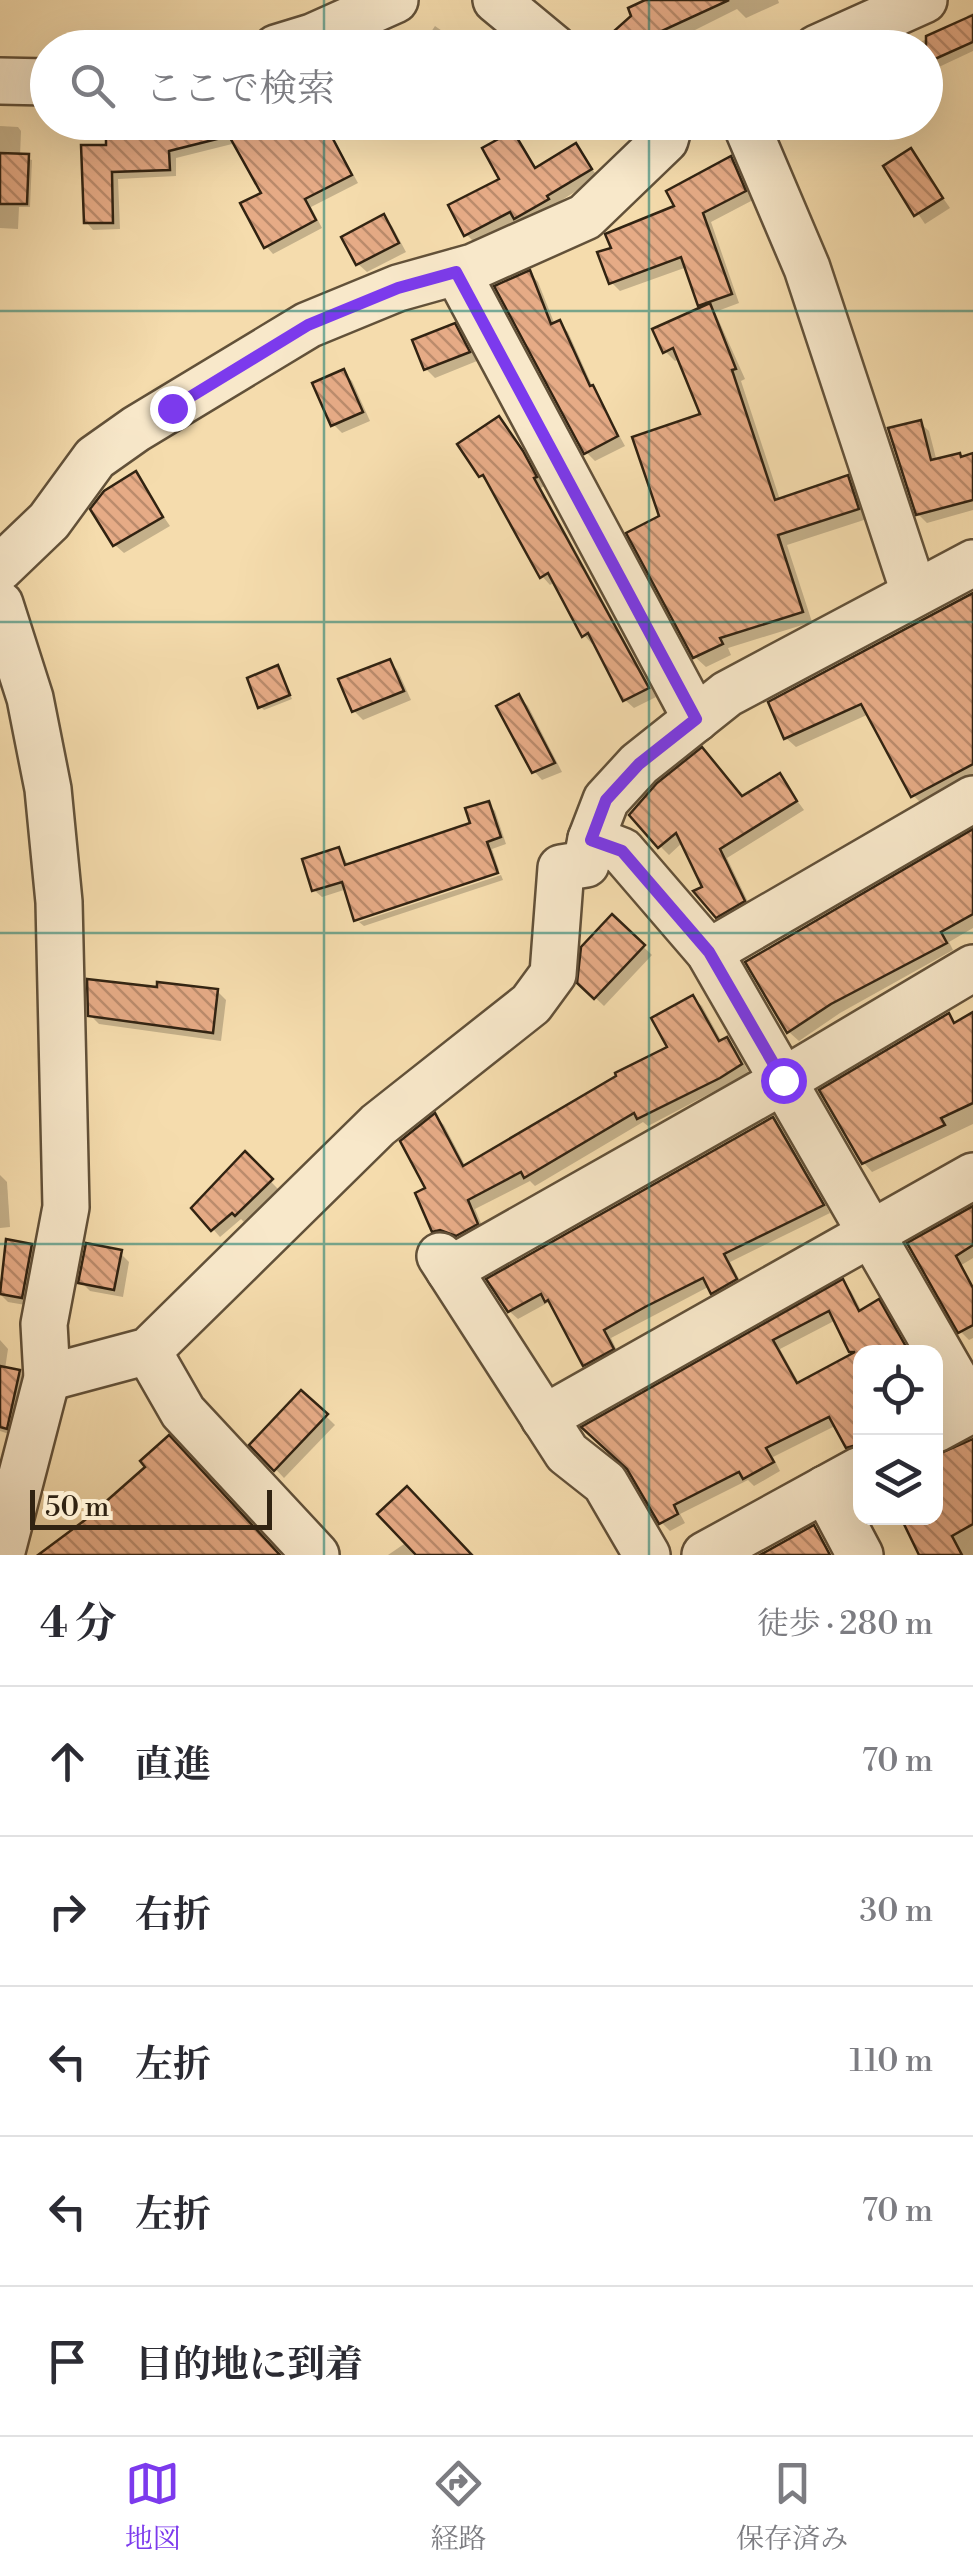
<!DOCTYPE html>
<html lang="ja">
<head>
<meta charset="utf-8">
<style>
  body { margin:0; font-family:"Libre Bodoni","Noto Serif JP",serif; background:#f7f7f7; color:#2b2b33 }
  .controls { position:absolute; right:30px; bottom:30px; display:grid; overflow:hidden; border-radius:20px; box-shadow:0 10px 40px #0002 }
  .controls button { width:90px; height:90px; display:grid; place-items:center; padding:0; border:0; border-bottom:2px solid #e1e1e2; background:#fff; color:#2b2b33; font:50px sans-serif }
  .scale { position:absolute; left:30px; bottom:25px; width:242px; box-sizing:border-box; padding-left:10px; border:5px solid #312312; border-top:0; font-size:28px; line-height:35px; white-space:nowrap; color:#312312; -webkit-text-stroke:8px #f8e8ca; paint-order:stroke }
  .stop { position:absolute; width:30px; height:30px; margin:-22px; border:8px solid #7c3aed; border-radius:50%; background:#fff }
  .stop.end { background:#7c3aed; border-color:#fff; box-shadow:0 2px 10px #0008 }
  .list { margin:0; padding:0; list-style:none }
  h2 { display:flex; justify-content:space-between; align-items:center; height:130px; margin:0; padding:0 40px; font-size:42px }
  h2 small { font-size:32px; font-weight:400; color:#7c7c81 }
  .list li { display:grid; grid-template-columns:65px 1fr auto; gap:30px; align-items:center; box-sizing:border-box; height:150px; padding:0 40px; border-top:2px solid #e1e1e2 }
  .list b { display:block; font-size:38px; white-space:nowrap }
  .list em { font-size:32px; font-style:normal; color:#7c7c81 }
  .icon { flex:none; width:55px; height:55px; fill:none; stroke:currentColor; stroke-width:2; stroke-linecap:round; stroke-linejoin:round }
  .map { position:relative; flex:none; width:973px; height:1555px; overflow:hidden }
  .search { position:absolute; background:#fff; box-shadow:0 10px 40px #0002; left:30px; right:30px; top:30px; height:110px; display:flex; align-items:center; gap:25px; box-sizing:border-box; padding:0 35px; border-radius:55px; color:#7c7c81; font-size:38px }
  .sheet { height:880px; background:#fff }
  nav { display:flex; justify-content:space-around; align-items:center; box-sizing:border-box; height:140px; border-top:2px solid #e1e1e2; background:#fff; font-size:28px; color:#7c7c81 }
  nav a { display:grid; justify-items:center; gap:5px }
  nav .on { color:#7c3aed }
  .map>svg:first-child { display:block }
  .shadow { fill:#0003; fill-rule:evenodd }
  .building { fill:url(#building-back-hatch); stroke:#312312; stroke-width:2.5; fill-rule:evenodd }
  .lines { fill:none; stroke-linecap:round; stroke-linejoin:round }
  .minor-casing { stroke:#625139; stroke-width:50 }
  .minor { stroke:#f8e8ca; stroke-width:45 }
  .route { stroke:#7c3aed; stroke-width:12 }
  .grid { fill:none; stroke:#0f766e; stroke-width:2.5; stroke-opacity:0.55 }
</style>
</head>
<body>
<div class="map">
<svg width="973" height="1555" viewBox="0 0 973 1555">
  <defs>
    <pattern id="building-back-hatch" width="6" height="6" patternUnits="userSpaceOnUse" patternTransform="scale(2.5)"><rect width="6" height="6" fill="#e6ab86"/><path d="M-1 5l2 2M0 0l6 6M5-1l2 2" fill="none" stroke="#bb8b6c"/></pattern>
  </defs>
  <rect width="100%" height="100%" fill="#f5dcad"/>
  <filter id="stains"><feTurbulence type="fractalNoise" baseFrequency=".002" numOctaves="4"/><feColorMatrix values="0 0 0 0 .2 0 0 0 0 .09 0 0 0 0 .02 0 0 0 .5 -.17"/></filter>
  <radialGradient id="worn" r=".72"><stop offset=".6" stop-color="#630" stop-opacity="0"/><stop offset="1" stop-color="#630" stop-opacity=".3"/></radialGradient>
  <g class="shadow">
    <path d="M651,0H778L779,3L746,18L737,9L659,48H599Z"/>
    <path d="M973,13V51L926,73V48H907L969,20L967,16Z"/>
    <path d="M435,26L465,47V48H407L425,41Z"/>
    <path d="M108,122H329L334,132L331,134L358,183L311,207L322,228L273,254L266,246L264,194L236,143L176,158V176L118,179L120,229L93,230L86,222L108,148Z"/>
    <path d="M0,126L18,127L21,131L20,156L32,160L30,207H19L18,229L0,228Z"/>
    <path d="M513,134L537,170L575,146L598,177L523,225L518,220L474,242L466,234L503,180Z"/>
    <path d="M910,151L950,208L925,224L886,166Z"/>
    <path d="M731,159L739,168L753,200L711,222L739,303L715,312L745,379L741,381L780,500L847,478L857,488L867,519L787,545L812,622L728,648L731,655L706,667L695,657L662,517L704,416L680,359L675,361L665,351L703,308L687,267L620,291L611,282L614,249L677,208Z"/>
    <path d="M383,217L392,226L406,252L367,272L358,264Z"/>
    <path d="M530,273L538,282L555,325L559,323L568,332L595,392L625,446L595,461L586,452Z"/>
    <path d="M454,326L463,335L477,361L435,378L426,369Z"/>
    <path d="M344,372L352,381L370,421L342,433L333,424Z"/>
    <path d="M499,419L531,462L544,486L541,488L656,697L634,708L625,700L596,642L592,644L584,635L555,582L550,585L542,576L490,485L481,476Z"/>
    <path d="M920,423L929,431L937,462L973,454V510L927,523L918,514Z"/>
    <path d="M135,475L170,526L124,553L115,545Z"/>
    <path d="M973,596V777L922,804L913,795L869,714L796,747L786,738Z"/>
    <path d="M390,662L398,671L411,700L363,720L354,711Z"/>
    <path d="M278,668L292,699L264,710L261,707Z"/>
    <path d="M519,697L528,706L562,772L542,780L534,771Z"/>
    <path d="M711,759L743,798L779,776L804,810L727,858L752,910L727,925L718,916L683,842L669,855L660,846Z"/>
    <path d="M488,803L495,811L506,844L492,849L499,870L357,917L347,889L322,897L314,890L339,850L349,866L473,824Z"/>
    <path d="M973,832V928L949,942L953,950L840,1013L799,1041L789,1032L748,962Z"/>
    <path d="M501,875L503,880L364,926L359,922Z"/>
    <path d="M612,918L652,955L604,1006L579,982Z"/>
    <path d="M159,990L217,991L226,1000L221,1041L99,1024L90,1015Z"/>
    <path d="M693,998L702,1006L722,1042L727,1040L736,1049L749,1073L648,1126L643,1122L535,1186L530,1181L475,1209L485,1233L466,1244L450,1238L443,1239L434,1230L428,1190L435,1116L444,1125L466,1167L671,1048Z"/>
    <path d="M973,1015V1124L872,1172L864,1163L948,1016L956,1024Z"/>
    <path d="M773,1120L781,1128L830,1213L730,1262L744,1288L721,1300L710,1286L611,1338L620,1357L593,1373L585,1364L549,1302L518,1319L509,1311Z"/>
    <path d="M245,1155L278,1189L244,1222L241,1219L220,1237L213,1229Z"/>
    <path d="M0,1175L7,1182L10,1227L0,1228Z"/>
    <path d="M973,1209V1258L935,1281Z"/>
    <path d="M8,1242L31,1246L40,1255L31,1306L8,1302L0,1294Z"/>
    <path d="M120,1253L129,1262L123,1297L90,1291L81,1282Z"/>
    <path d="M843,1283L851,1291L880,1346L898,1337L911,1352H860V1454L857,1455L848,1446L837,1425L773,1457L780,1471L754,1486L748,1480L680,1514L685,1523L670,1531L661,1522L631,1471L589,1434ZM836,1320L854,1356L800,1385L780,1349Z"/>
    <path d="M973,1299V1338L969,1340L960,1331Z"/>
    <path d="M0,1340L8,1349L5,1369L19,1372L28,1381L15,1436L0,1431Z"/>
    <path d="M302,1393L335,1425L284,1478L253,1445Z"/>
    <path d="M973,1442V1555H921L903,1518H936V1457L948,1455Z"/>
    <path d="M407,1542L470,1555H388Z"/>
  </g>
  <g class="building">
    <path d="M645,0H729L655,34L640,48H595L631,16L628,8Z"/>
    <path d="M973,15V42L926,63V36Z"/>
    <path d="M106,122H324L352,175L305,199L316,220L264,248L240,203L261,193L229,136L169,151L170,170L112,172L113,223H84L81,145H106Z"/>
    <path d="M513,131L535,168L576,143L592,169L547,196L549,199L514,219L510,212L464,236L448,205L499,179L482,148Z"/>
    <path d="M911,148L943,198L914,216L883,166Z"/>
    <path d="M0,153L29,154L27,204H0Z"/>
    <path d="M731,156L746,191L703,213L732,294L698,306L681,257L609,284L597,252L611,248L605,234L674,206L666,191Z"/>
    <path d="M384,214L399,243L356,265L341,237Z"/>
    <path d="M530,270L551,324L560,320L590,386L593,385L618,436L584,454L494,286Z"/>
    <path d="M710,303L736,369L732,370L775,500L848,475L859,509L778,535L803,612L720,638L723,644L693,658L626,533L659,516L632,437L700,414L673,348L663,353L652,329Z"/>
    <path d="M455,323L470,352L424,370L412,340Z"/>
    <path d="M344,369L363,412L331,426L312,383Z"/>
    <path d="M499,416L523,451L537,477L534,478L649,688L623,701L588,633L582,637L548,573L540,578L483,475L479,477L457,444Z"/>
    <path d="M921,420L931,460L960,453L961,457L973,453V500L916,515L888,428Z"/>
    <path d="M136,471L163,517L113,546L90,509L104,491Z"/>
    <path d="M973,593V764L911,797L861,704L784,739L768,702Z"/>
    <path d="M390,659L404,691L352,712L338,679Z"/>
    <path d="M278,665L290,695L258,708L247,678Z"/>
    <path d="M519,694L555,763L532,773L496,706Z"/>
    <path d="M702,747L742,796L780,773L797,801L720,849L745,901L716,918L693,891L702,887L676,833L658,848L629,815L657,783Z"/>
    <path d="M489,801L501,837L487,842L498,873L354,921L342,882L312,891L302,859L339,847L345,865L470,823L465,808Z"/>
    <path d="M973,829V914L941,932L947,943L831,1004L787,1033L745,962Z"/>
    <path d="M612,914L645,945L594,999L577,983L581,947Z"/>
    <path d="M87,979L157,987V982L218,989L213,1033L88,1016Z"/>
    <path d="M693,995L719,1041L727,1037L742,1064L720,1078L637,1119L634,1113L524,1178L521,1172L468,1200L478,1224L456,1236L440,1230L432,1232L415,1193L425,1188L400,1141L435,1113L463,1166L616,1076L615,1073L667,1047L651,1018Z"/>
    <path d="M973,1012V1103L941,1118L945,1125L862,1164L819,1090L949,1013L954,1023Z"/>
    <path d="M773,1117L824,1205L724,1254L737,1279L711,1294L703,1278L645,1307L604,1330L614,1349L583,1366L548,1300L545,1302L541,1294L508,1312L486,1279Z"/>
    <path d="M245,1151L273,1179L235,1216L232,1213L211,1231L191,1208Z"/>
    <path d="M973,1206V1245L956,1256L973,1288V1325L958,1333L907,1243Z"/>
    <path d="M6,1239L32,1244L22,1298L0,1294Z"/>
    <path d="M86,1243L122,1250L114,1290L78,1283Z"/>
    <path d="M843,1279L859,1311L879,1299L909,1352H860V1444L846,1448L829,1417L766,1448L774,1462L743,1479L739,1472L674,1505L678,1514L659,1524L627,1469L581,1427ZM829,1311L849,1352H855L797,1383L773,1340Z"/>
    <path d="M0,1366L20,1370L7,1429L0,1427Z"/>
    <path d="M301,1390L328,1414L274,1471L249,1445Z"/>
    <path d="M169,1435L280,1555H38L85,1520L145,1467L140,1461Z"/>
    <path d="M973,1439V1524L952,1536L962,1555H919L901,1518H936V1455Z"/>
    <path d="M407,1486L472,1555H416L377,1514Z"/>
    <path d="M814,1525L830,1555H760Z"/>
  </g>
  <g class="lines">
    <defs>
      <g id="minor">
        <path d="M496,0L554,48"/>
        <path d="M276,48L312,37L395,0"/>
        <path d="M817,48L924,0"/>
        <path d="M0,81L48,82"/>
        <path d="M745,122L807,268L914,592"/>
        <path d="M457,272L696,719"/>
        <path d="M0,568L49,521L95,458L136,429L308,325L398,288L473,267L585,217L665,140L670,122"/>
        <path d="M0,604L30,698L48,789L59,902L66,1207L44,1324L47,1378L1,1555"/>
        <path d="M591,839L622,851L709,952L972,1409"/>
        <path d="M709,952L973,799"/>
        <path d="M440,1256L567,1453L605,1483L647,1555"/>
        <path d="M449,1270L783,1081L973,968"/>
        <path d="M148,1351L183,1412L316,1555"/>
        <path d="M47,1378L148,1351L378,1125L531,1004L553,974L561,868L586,864L591,839L606,800L639,764L727,694L973,563"/>
        <path d="M544,1418L973,1176"/>
        <path d="M936,1429L973,1409"/>
        <path d="M825,1489L860,1555"/>
        <path d="M705,1555L860,1470"/>
      </g>
    </defs>
    <use href="#minor" class="minor-casing"/>
    <use href="#minor" class="minor"/>
  </g>
  <g class="lines">
    <path class="route" d="M172,408L308,325L398,288L456,272L696,719L639,764L606,800L591,840L622,851L709,952L783,1080"/>
  </g>
  <path class="grid" d="M324,0V48M649,0V48M324,122V1555M649,122V1555M0,311H973M0,622H973M0,933H973M0,1244H973"/>
  <rect width="100%" height="100%" filter="url(#stains)"/>
  <rect width="100%" height="100%" fill="url(#worn)"/>
</svg>
<div class="controls">
<button><svg class="icon" aria-label="locate" viewBox="0 0 24 24"><circle cx="12" cy="12" r="6"/><path d="M12 2v4M12 18v4M2 12h4M18 12h4"/></svg></button>
<button><svg class="icon" aria-label="layers" viewBox="0 0 24 24"><path d="M12 4l9 5-9 5-9-5zM3 14l9 5 9-5"/></svg></button>
</div>
<div class="scale">50 m</div>
<div class="stop" style="left:783px;top:1080px"></div>
<div class="stop end" style="left:172px;top:408px"></div>
<div class="search"><svg class="icon" aria-label="search" viewBox="0 0 24 24"><circle cx="10" cy="10" r="6"/><path d="M15 15l6 6"/></svg>ここで検索</div>
</div>
<section class="sheet">
<h2>4 分<small>徒歩 · 280 m</small></h2>
<ul class="list">
<li><svg class="icon" aria-label="ahead" viewBox="0 0 24 24"><path d="M12 20V5M6 11l6-6 6 6"/></svg><div><b>直進</b></div><em>70 m</em></li>
<li><svg class="icon" aria-label="right" viewBox="0 0 24 24"><path d="M7 20v-9h11M14 6l5 5-5 5"/></svg><div><b>右折</b></div><em>30 m</em></li>
<li><svg class="icon" aria-label="left" viewBox="0 0 24 24"><path d="M17 20v-9H6M10 6l-5 5 5 5"/></svg><div><b>左折</b></div><em>110 m</em></li>
<li><svg class="icon" aria-label="left" viewBox="0 0 24 24"><path d="M17 20v-9H6M10 6l-5 5 5 5"/></svg><div><b>左折</b></div><em>70 m</em></li>
<li><svg class="icon" aria-label="arrive" viewBox="0 0 24 24"><path d="M6 21V4h12l-3 4 3 4H6"/></svg><div><b>目的地に到着</b></div></li>
</ul>
</section>
<nav>
<a class="on"><svg class="icon" aria-label="map" viewBox="0 0 24 24"><path d="M3 6l6-2 6 2 6-2v14l-6 2-6-2-6 2zM9 4v14M15 6v14"/></svg>地図</a>
<a><svg class="icon" aria-label="directions" viewBox="0 0 24 24"><path d="M12 3l9 9-9 9-9-9zM9 14v-3h6M13 9l2 2-2 2"/></svg>経路</a>
<a><svg class="icon" aria-label="saved" viewBox="0 0 24 24"><path d="M7 4h10v16l-5-4-5 4z"/></svg>保存済み</a>
</nav>
</body>
</html>
